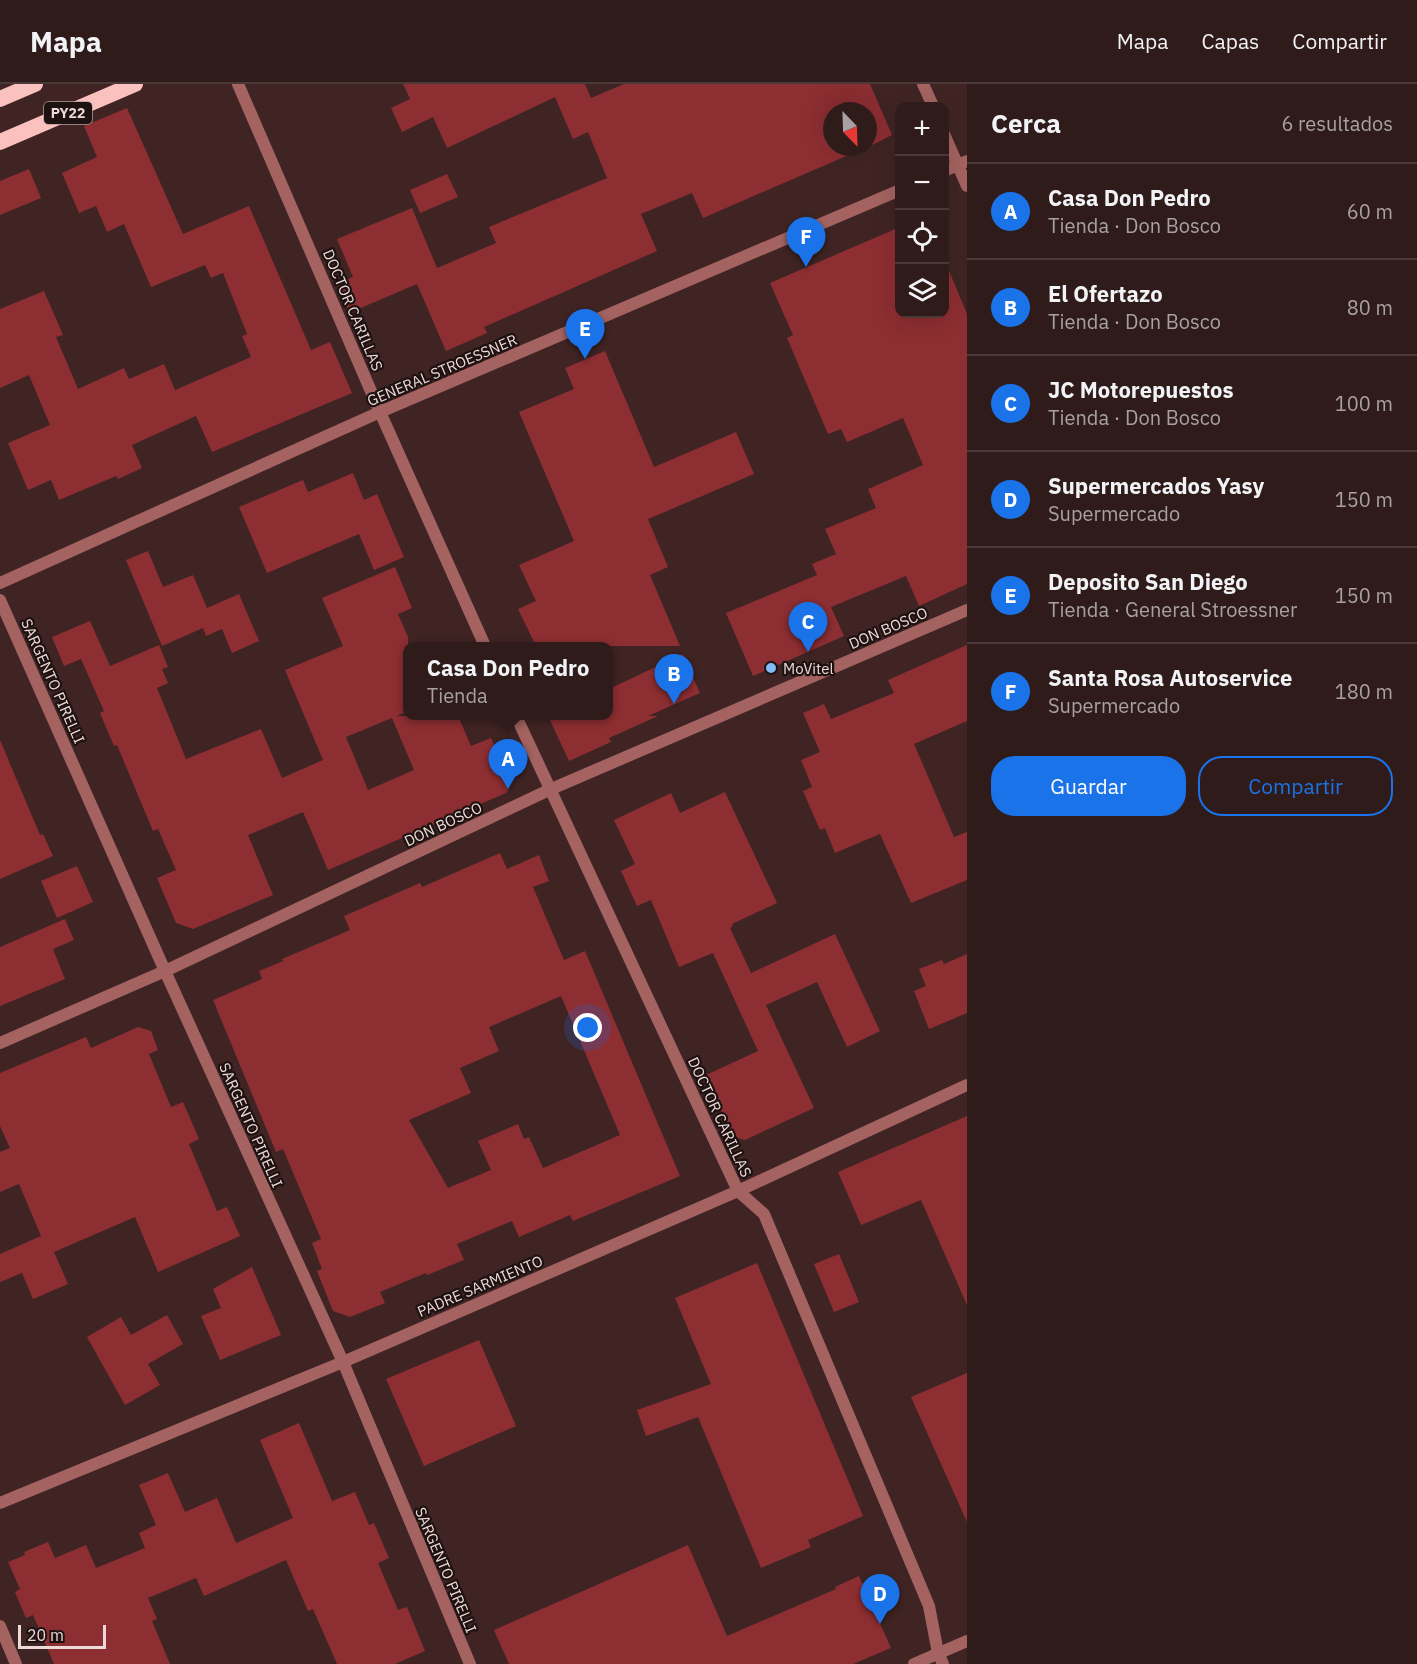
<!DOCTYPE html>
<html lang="es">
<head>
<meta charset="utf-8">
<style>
  body { margin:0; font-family:"IBM Plex Sans",sans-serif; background:#382424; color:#f1f3f6 }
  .controls { position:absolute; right:18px; top:18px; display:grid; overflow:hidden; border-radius:12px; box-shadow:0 6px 24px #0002 }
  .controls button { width:54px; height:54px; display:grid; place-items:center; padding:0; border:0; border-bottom:2px solid #4b393a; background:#301b1b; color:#f1f3f6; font:30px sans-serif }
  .compass { position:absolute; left:823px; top:18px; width:54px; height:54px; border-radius:50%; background:#301b1b; box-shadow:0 6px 24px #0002; rotate:157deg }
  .scale { position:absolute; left:18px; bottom:15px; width:88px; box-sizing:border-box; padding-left:6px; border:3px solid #ecd9d8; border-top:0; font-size:16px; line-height:21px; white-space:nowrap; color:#ecd9d8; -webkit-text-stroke:4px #1e1211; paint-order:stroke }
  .you { position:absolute; left:588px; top:944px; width:21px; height:21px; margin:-15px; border:4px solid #fff; border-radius:50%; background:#1a73e8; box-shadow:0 0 0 9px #1a73e833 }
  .badge { display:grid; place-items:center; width:39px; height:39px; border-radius:50%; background:#1a73e8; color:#fff; font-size:20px; font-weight:700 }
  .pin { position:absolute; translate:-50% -50px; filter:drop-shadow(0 2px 3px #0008) }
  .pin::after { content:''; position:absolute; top:32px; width:21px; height:18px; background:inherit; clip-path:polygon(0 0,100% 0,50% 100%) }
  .popup { position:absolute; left:403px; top:558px; width:210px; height:78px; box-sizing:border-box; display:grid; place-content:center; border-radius:12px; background:#301b1b; filter:drop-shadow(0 2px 4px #0005); font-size:20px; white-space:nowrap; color:#a8a1a3 }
  .popup b { font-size:22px; color:#f1f3f6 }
  .popup::after { content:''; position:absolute; left:50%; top:100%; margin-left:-12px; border:12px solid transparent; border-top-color:#301b1b }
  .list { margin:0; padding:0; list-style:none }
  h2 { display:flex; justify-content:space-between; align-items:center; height:78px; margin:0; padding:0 24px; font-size:26px }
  h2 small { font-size:20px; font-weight:400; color:#a8a1a3 }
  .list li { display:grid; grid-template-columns:39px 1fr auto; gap:18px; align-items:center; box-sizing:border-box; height:96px; padding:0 24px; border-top:2px solid #4b393a }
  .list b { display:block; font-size:22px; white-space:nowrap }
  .list p { margin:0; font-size:20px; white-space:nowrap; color:#a8a1a3 }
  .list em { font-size:20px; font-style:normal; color:#a8a1a3 }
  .actions { display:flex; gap:12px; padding:18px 24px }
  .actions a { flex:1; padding:14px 0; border:2px solid #1a73e8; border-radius:24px; text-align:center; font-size:21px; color:#1a73e8 }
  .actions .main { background:#1a73e8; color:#fff }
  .icon { flex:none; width:33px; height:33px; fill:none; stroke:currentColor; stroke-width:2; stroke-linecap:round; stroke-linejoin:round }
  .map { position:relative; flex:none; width:967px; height:1580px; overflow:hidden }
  header { display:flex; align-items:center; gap:36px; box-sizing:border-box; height:84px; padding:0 30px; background:#301b1b; border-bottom:2px solid #4b393a }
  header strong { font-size:28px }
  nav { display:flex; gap:33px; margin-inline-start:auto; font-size:21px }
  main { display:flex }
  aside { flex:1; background:#301b1b }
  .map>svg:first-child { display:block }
  .building { fill:#8d2e32; fill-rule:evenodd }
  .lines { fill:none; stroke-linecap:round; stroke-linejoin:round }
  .minor { stroke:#a46361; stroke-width:12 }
  .trunk { stroke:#fac1be; stroke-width:16 }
  .poi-dot { fill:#84bcfb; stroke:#1e1211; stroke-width:2 }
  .labels { text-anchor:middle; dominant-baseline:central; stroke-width:4.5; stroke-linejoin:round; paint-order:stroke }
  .shield { fill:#1e1211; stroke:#ae9d9c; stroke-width:1.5 }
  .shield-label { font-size:14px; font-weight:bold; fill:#ecd9d8 }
  .street-label { font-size:15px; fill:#ecd9d8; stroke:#1e1211 }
  .poi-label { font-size:15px; fill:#ecd9d8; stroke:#1e1211; text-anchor:start }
</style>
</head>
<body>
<header>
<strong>Mapa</strong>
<nav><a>Mapa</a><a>Capas</a><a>Compartir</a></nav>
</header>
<main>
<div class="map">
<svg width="967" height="1580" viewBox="0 0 967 1580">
  <rect width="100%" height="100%" fill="#402424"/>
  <g class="building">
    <path d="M403,0H585L591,14L624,0H870L892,51L868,63V27H832V63H867L703,134L692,109L641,130L657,167L484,243L487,249L446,267L417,200L349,229L337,200L353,193L337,155L412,124L437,184L496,159L489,143L607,94L588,48L573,55L555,13L447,64L433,33L402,48L391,24L410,15Z"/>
    <path d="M127,24L183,150L249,122L311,266L330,258L352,309L212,368L196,332L132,361L142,384L118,395L116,392L59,416L51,396L28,406L8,359L50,341L29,291L0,304V225L44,207L63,251L56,253L78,305L124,284L129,295L164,280L175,306L251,273L242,252L247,250L223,189L211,194L205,181L151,203L124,140L107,148L96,122L79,129L62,89L97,73L84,42Z"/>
    <path d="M29,85L41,114L0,131V97Z"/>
    <path d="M447,90L458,113L420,129L410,106Z"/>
    <path d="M900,143V230H945V177L967,230V500L919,522L906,492L831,523L844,552L753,592L726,529L817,491L812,480L836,470L825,445L876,424L868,405L923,381L903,334L847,358L841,345L828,350L787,254L793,251L770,199Z"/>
    <path d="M605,267L654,383L736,348L754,390L648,435L668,483L650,491L680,562H536L518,525L536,517L519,481L574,457L519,328L574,305L565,284Z"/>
    <path d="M353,389L364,416L377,410L404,473L374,486L359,450L267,489L239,423L303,396L308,408Z"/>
    <path d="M148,467L163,503L193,491L207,524L239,510L259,557L232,569L222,545L206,552L203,544L162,562L126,476Z"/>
    <path d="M395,483L412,524L398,530L408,553V627L397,632H458L471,662L491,654L511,700L506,709L328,786L303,728L248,751L273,811L193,845L176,839L157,794L176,786L158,745L153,747L117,661L114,662L100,629L104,627L81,575L64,582L52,553L90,537L110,582L159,561L168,583L162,585L168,599L157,604L186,675L261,645L282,694L323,676L285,586L343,562L322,514ZM392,634L414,686L368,706L346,653Z"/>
    <path d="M967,561V637L914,660L954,753L967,748V796L911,819L880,750L835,769L825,744L820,746L803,707L812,703L801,676L820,668L803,629L824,620L831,635L894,609L888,596Z"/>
    <path d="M683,570L700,609L648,632H658L609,654L611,658L569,677L548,632H609V605Z"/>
    <path d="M0,656L40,751L43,750L53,772L0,795Z"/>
    <path d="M725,708L777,819L732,840L733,842L730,844L751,889L835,850L880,947L847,963L817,898L766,921L814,1024L745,1056L734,1053L704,992L758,967L713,869L679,883L651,816L637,822L621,787L635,780L614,736L671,709L680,729Z"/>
    <path d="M500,769L507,785L539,771L549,797L533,803L564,876L585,867L680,1092L573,1137L570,1131L519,1153L512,1137L457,1160L464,1176L427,1191L426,1189L380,1208L385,1219L350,1233L333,1227L317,1187L322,1185L312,1159L321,1155L283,1065L276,1068L213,916L262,895L259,887L283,877L282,875L350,846L344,832L420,799L422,803ZM561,912L620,1051L543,1084L529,1053L524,1055L518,1040L478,1057L491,1086L448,1104L409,1036L471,1009L460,984L499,967L489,943Z"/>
    <path d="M77,782L93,818L57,834L41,797Z"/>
    <path d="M65,835L74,856L53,865L65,895L0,922V863Z"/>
    <path d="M967,870V929L929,945L914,907L926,902L919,885L942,876L944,880Z"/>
    <path d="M138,943L151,947L158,966L149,970L171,1023L183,1018L199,1055L189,1060L217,1127L227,1123L240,1152L158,1188L135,1133L54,1168L68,1200L33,1215L22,1189L0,1198V1170L41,1152L19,1100L0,1108V1068L10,1064L0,1042V989L86,953L91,964Z"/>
    <path d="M967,1032V1221L921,1116L861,1141L838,1088Z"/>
    <path d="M839,1170L859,1218L834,1228L814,1180Z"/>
    <path d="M757,1179L863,1432L808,1456L811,1463L761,1484L698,1333L646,1352L637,1326L711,1300L675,1214Z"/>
    <path d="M252,1183L281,1251L220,1276L201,1232L221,1224L213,1205Z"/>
    <path d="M167,1231L183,1260L148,1280L160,1301L125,1321L87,1253L121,1233L131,1251Z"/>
    <path d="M479,1256L516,1342L424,1382L386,1295Z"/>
    <path d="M967,1289V1438L911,1313Z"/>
    <path d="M299,1339L332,1417L355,1408L369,1441L374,1439L389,1474L378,1479L398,1526L407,1523L425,1567L395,1580H337L313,1525L308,1527L286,1476L204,1512L196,1494L148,1514L157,1535L152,1537L170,1580H54L33,1531L26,1534L15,1508L20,1505L8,1478L25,1471L24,1468L48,1458L55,1474L86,1461L96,1484L145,1464L139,1449L156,1441L139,1401L168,1389L185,1428L217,1414L236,1459L293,1434L260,1356Z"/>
    <path d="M688,1461L727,1552L836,1505L835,1503L859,1492L891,1564L853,1580H509L494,1546Z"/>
  </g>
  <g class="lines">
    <g class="minor">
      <path d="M238,0L380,328L485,562"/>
      <path d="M923,0L933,22"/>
      <path d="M944,50L967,102"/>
      <path d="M944,87L967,77"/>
      <path d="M0,499L380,328L900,106"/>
      <path d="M0,516L165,887L343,1278L470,1580"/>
      <path d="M516,632L738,1107L764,1130L929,1522L938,1569L943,1580"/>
      <path d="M0,959L165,887L549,706L967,526"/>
      <path d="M0,1419L343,1278L738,1107L967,1001"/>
      <path d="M0,1542L16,1580"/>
      <path d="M914,1580L967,1557"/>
    </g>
    <g class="trunk">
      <path d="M0,15L35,0"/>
      <path d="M0,58L135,0"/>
    </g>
  </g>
  <circle class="poi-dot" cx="771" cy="584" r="6"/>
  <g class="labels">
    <rect class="shield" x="44" y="18" width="48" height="22" rx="4.5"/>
    <g class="shield-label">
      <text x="68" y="29">PY22</text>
    </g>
    <g class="street-label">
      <text transform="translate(353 226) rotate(67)">DOCTOR CARILLAS</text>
      <text transform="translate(442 286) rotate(-23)">GENERAL STROESSNER</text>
      <text transform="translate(888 544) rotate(-23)">DON BOSCO</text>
      <text transform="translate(53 597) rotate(66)">SARGENTO PIRELLI</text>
      <text transform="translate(443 740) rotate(-25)">DON BOSCO</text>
      <text transform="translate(720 1033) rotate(65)">DOCTOR CARILLAS</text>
      <text transform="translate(251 1041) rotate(66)">SARGENTO PIRELLI</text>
      <text transform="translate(480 1202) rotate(-23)">PADRE SARMIENTO</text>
      <text transform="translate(446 1486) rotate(67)">SARGENTO PIRELLI</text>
    </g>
    <g class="poi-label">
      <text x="783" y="584">MoVitel</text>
    </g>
  </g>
</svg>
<div class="controls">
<button>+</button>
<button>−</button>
<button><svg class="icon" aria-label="locate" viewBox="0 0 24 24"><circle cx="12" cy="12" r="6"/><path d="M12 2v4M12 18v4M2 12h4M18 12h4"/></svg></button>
<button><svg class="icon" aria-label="layers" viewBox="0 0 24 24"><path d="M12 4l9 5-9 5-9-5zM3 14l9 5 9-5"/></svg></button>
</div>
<svg class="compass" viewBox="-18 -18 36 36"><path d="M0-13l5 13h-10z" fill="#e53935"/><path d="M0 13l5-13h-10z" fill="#a8a1a3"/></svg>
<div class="scale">20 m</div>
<div class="you"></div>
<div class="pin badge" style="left:508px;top:705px">A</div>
<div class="popup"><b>Casa Don Pedro</b>Tienda</div>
<div class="pin badge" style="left:674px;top:620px">B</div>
<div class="pin badge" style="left:808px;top:568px">C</div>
<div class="pin badge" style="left:880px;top:1540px">D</div>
<div class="pin badge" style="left:585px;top:275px">E</div>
<div class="pin badge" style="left:806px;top:183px">F</div>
</div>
<aside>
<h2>Cerca<small>6 resultados</small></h2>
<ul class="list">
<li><span class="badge">A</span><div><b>Casa Don Pedro</b><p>Tienda · Don Bosco</p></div><em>60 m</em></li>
<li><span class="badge">B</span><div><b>El Ofertazo</b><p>Tienda · Don Bosco</p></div><em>80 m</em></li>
<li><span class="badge">C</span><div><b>JC Motorepuestos</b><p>Tienda · Don Bosco</p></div><em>100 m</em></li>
<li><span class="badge">D</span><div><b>Supermercados Yasy</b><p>Supermercado</p></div><em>150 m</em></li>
<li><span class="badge">E</span><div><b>Deposito San Diego</b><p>Tienda · General Stroessner</p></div><em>150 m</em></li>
<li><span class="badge">F</span><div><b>Santa Rosa Autoservice</b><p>Supermercado</p></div><em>180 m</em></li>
</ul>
<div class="actions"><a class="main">Guardar</a><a>Compartir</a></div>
</aside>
</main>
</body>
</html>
